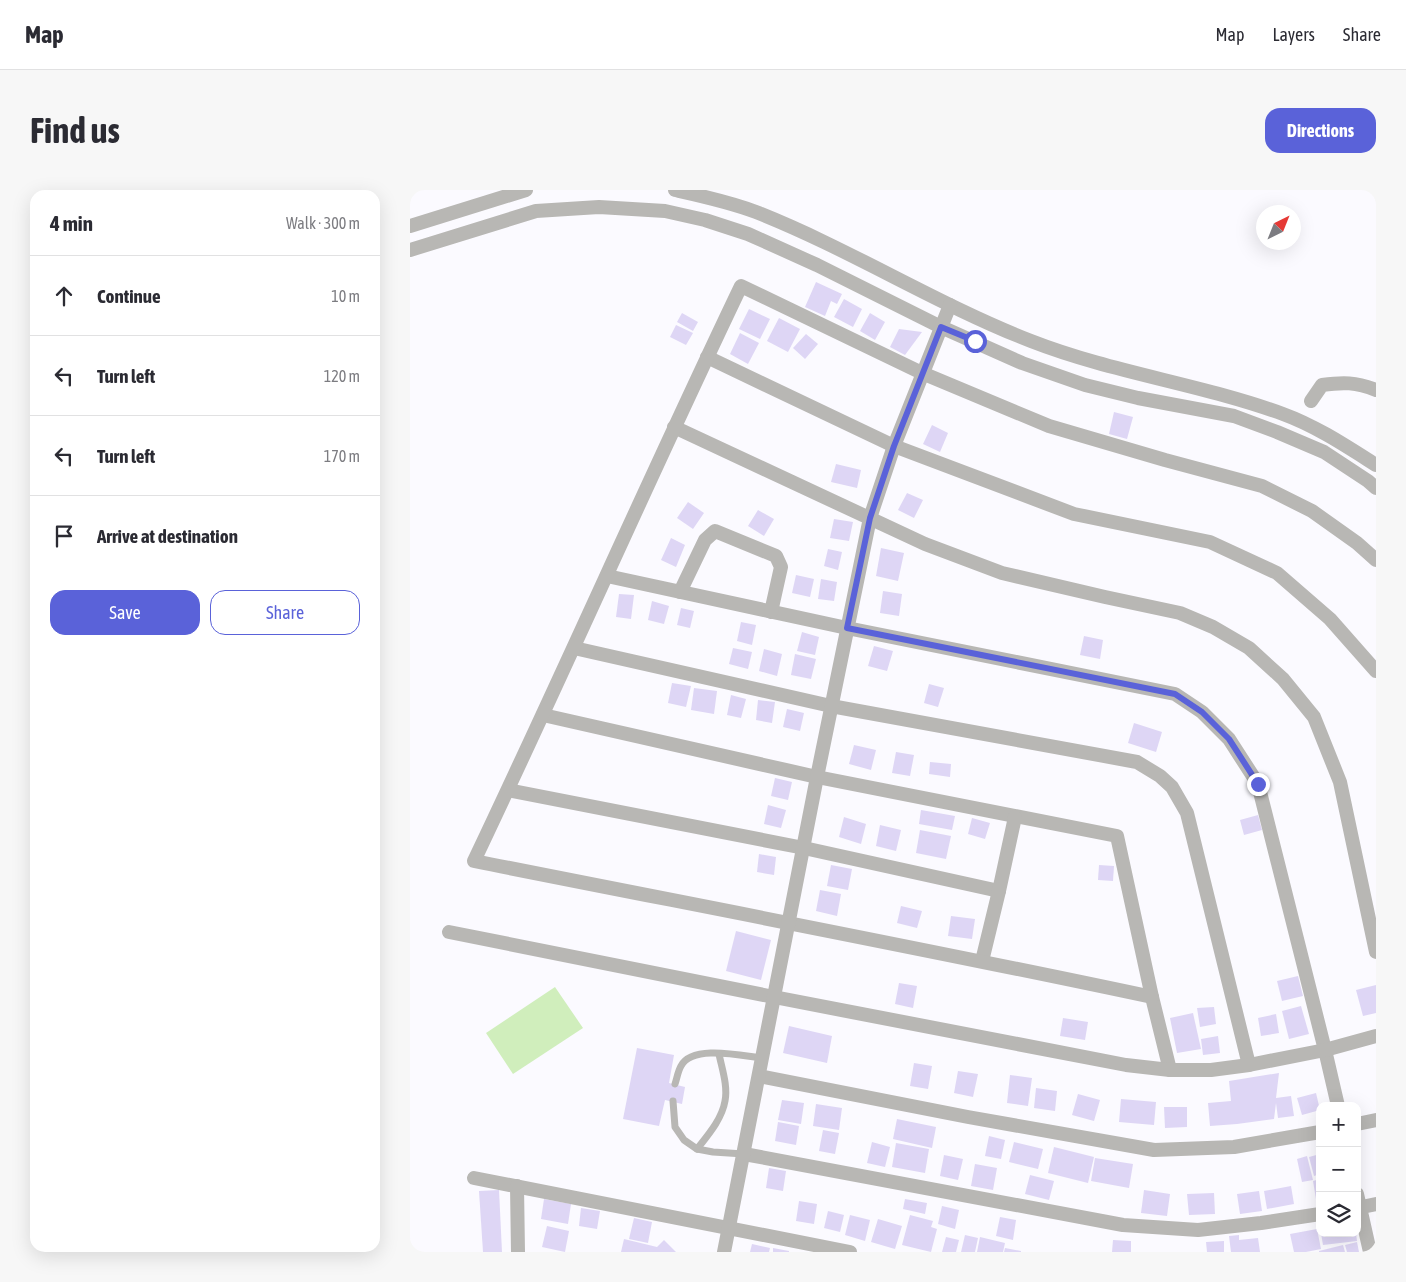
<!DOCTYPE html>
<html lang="en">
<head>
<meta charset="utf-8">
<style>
  body { margin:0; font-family:"Asap Condensed",sans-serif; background:#f7f7f7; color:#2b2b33 }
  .controls { position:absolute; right:15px; bottom:15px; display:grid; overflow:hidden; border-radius:10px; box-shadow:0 5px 20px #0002 }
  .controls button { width:45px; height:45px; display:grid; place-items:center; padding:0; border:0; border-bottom:1px solid #e1e1e2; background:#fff; color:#2b2b33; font:25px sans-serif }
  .compass { position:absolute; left:846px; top:15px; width:45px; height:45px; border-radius:50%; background:#fff; box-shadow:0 5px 20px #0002; rotate:43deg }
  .stop { position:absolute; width:15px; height:15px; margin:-11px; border:4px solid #5a62d9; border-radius:50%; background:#fff }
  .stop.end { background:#5a62d9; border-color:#fff; box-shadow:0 1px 5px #0008 }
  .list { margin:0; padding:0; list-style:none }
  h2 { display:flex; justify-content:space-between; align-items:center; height:65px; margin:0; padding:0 20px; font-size:21px }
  h2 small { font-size:16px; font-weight:400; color:#7c7c81 }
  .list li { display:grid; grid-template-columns:32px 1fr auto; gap:15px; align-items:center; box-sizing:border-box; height:80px; padding:0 20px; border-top:1px solid #e1e1e2 }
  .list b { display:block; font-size:19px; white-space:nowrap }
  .list em { font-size:16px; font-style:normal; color:#7c7c81 }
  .actions { display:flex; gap:10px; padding:15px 20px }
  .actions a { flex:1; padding:11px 0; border:1px solid #5a62d9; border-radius:15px; text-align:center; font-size:18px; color:#5a62d9 }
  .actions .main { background:#5a62d9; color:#fff }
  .icon { flex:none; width:28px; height:28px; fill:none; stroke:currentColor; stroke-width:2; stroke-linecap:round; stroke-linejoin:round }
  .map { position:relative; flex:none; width:966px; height:1062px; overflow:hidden; border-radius:15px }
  header { display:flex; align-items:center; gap:30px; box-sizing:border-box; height:70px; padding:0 25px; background:#fff; border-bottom:1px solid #e1e1e2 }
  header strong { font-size:24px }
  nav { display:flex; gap:28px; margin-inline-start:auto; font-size:18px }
  .intro { display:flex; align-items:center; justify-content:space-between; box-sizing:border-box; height:120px; padding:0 30px }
  h1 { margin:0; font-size:35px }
  .button { padding:12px 22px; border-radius:15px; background:#5a62d9; color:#fff; font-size:18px; font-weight:700 }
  main { display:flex; gap:30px; padding:0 30px }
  aside { flex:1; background:#fff; border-radius:15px; box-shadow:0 5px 20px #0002 }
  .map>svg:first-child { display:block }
  .green { fill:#d0eebc }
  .building { fill:#ded6f5 }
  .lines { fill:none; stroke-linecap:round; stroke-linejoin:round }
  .service { stroke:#b8b7b4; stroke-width:7 }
  .minor { stroke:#b8b7b4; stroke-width:14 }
  .route { stroke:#5a62d9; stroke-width:6 }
</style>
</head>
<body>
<header>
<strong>Map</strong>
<nav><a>Map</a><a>Layers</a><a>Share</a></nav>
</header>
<div class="intro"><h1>Find us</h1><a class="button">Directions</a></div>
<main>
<aside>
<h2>4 min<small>Walk · 300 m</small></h2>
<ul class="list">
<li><svg class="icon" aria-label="ahead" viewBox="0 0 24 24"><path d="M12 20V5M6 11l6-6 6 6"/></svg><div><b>Continue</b></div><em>10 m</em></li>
<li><svg class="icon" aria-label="left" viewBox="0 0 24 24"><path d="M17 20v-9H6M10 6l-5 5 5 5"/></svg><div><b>Turn left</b></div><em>120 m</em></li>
<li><svg class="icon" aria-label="left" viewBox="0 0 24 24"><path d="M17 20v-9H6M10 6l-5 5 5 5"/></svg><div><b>Turn left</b></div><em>170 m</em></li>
<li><svg class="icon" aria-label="arrive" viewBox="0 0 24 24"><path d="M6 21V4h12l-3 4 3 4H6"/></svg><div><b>Arrive at destination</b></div></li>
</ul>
<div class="actions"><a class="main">Save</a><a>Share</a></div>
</aside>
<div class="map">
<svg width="966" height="1062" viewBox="0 0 966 1062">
  <rect width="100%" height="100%" fill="#fbfaff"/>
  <path class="green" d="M145,797L173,838L103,884L76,843Z"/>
  <g class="building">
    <path d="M406,92L432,104L427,114L421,111L415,126L395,117Z"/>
    <path d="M434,109L452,119L443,137L424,127Z"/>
    <path d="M339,119L360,129L350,149L329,139Z"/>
    <path d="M272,123L288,132L283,141L267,132Z"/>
    <path d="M460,123L475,132L465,150L450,141Z"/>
    <path d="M369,128L390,139L378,162L357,151Z"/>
    <path d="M266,135L283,143L276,155L260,147Z"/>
    <path d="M489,139L512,142L495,165L480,157Z"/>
    <path d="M330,143L349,153L338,174L320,164Z"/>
    <path d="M396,144L408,154L395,169L383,158Z"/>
    <path d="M704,222L723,227L717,249L699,244Z"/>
    <path d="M522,235L538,243L530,262L513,254Z"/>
    <path d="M426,274L451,280L447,298L421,292Z"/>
    <path d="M497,303L513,310L504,328L488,320Z"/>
    <path d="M278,312L294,323L283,339L267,328Z"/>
    <path d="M348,320L364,329L354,346L338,336Z"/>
    <path d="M424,329L443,332L439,351L420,348Z"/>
    <path d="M261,348L275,355L266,377L251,370Z"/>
    <path d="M471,358L494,363L488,391L466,386Z"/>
    <path d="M418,359L432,362L428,380L414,376Z"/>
    <path d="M386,385L404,389L400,407L382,403Z"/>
    <path d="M411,389L427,392L424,411L408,409Z"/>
    <path d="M473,401L492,404L489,426L470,423Z"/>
    <path d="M209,404L224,405L221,429L206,427Z"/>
    <path d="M242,411L259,416L254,434L238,430Z"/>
    <path d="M271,418L284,421L280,438L267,435Z"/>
    <path d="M331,432L346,435L342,455L327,451Z"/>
    <path d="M392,442L409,447L405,465L387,461Z"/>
    <path d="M674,446L693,450L690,469L670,465Z"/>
    <path d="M464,456L483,461L477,481L458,476Z"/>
    <path d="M323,458L342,462L338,479L319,474Z"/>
    <path d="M354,459L372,464L367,486L349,481Z"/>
    <path d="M385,464L406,469L401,489L381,485Z"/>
    <path d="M262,493L281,496L276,517L258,513Z"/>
    <path d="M519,494L534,498L528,517L514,513Z"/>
    <path d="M284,498L307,501L304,524L281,520Z"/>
    <path d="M321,505L336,509L331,528L317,525Z"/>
    <path d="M348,510L365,512L362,533L346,530Z"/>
    <path d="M377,519L394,523L390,541L373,537Z"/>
    <path d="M724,533L752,542L746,562L718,553Z"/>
    <path d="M444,555L466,560L461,580L439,574Z"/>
    <path d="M486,562L504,565L500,586L482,583Z"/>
    <path d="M520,572L541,574L540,587L519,584Z"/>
    <path d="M365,588L382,592L378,610L361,606Z"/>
    <path d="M358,615L376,620L371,638L354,634Z"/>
    <path d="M511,620L545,626L542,640L509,634Z"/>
    <path d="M848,625L852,640L834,645L830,630Z"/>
    <path d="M434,627L456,634L451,654L429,647Z"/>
    <path d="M562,628L580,633L575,649L558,644Z"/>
    <path d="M470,635L491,640L486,661L466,656Z"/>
    <path d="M510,640L541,646L536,669L506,663Z"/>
    <path d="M349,664L366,667L364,685L347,682Z"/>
    <path d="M421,675L442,679L438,700L417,696Z"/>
    <path d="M689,675L704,676L703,691L688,690Z"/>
    <path d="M410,700L431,704L427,726L406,721Z"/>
    <path d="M491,716L512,721L507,738L487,733Z"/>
    <path d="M541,726L565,729L562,749L538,746Z"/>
    <path d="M326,741L361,750L351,790L316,781Z"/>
    <path d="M888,786L893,806L872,811L867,791Z"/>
    <path d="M489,793L507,796L503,818L485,814Z"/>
    <path d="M966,795V823L953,826L946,800Z"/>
    <path d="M891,816L899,844L879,849L872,821Z"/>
    <path d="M804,817L806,834L790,837L787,818Z"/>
    <path d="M783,823L791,859L767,863L760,828Z"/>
    <path d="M866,824L869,843L851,846L848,828Z"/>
    <path d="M653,828L678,832L675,850L650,846Z"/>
    <path d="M379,836L422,846L417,873L373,863Z"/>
    <path d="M808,846L810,863L793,865L791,849Z"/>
    <path d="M227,858L264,865L259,893L275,897L272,914L255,910L249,936L213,929Z"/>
    <path d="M504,873L522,876L518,899L500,896Z"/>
    <path d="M548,881L568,884L563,907L544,903Z"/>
    <path d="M869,883L866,908L881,906L884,926L868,928L866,913L864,929L827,934L800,936L798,913L821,911L819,891Z"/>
    <path d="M600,885L622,888L618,916L597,913Z"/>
    <path d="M626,898L647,901L645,921L624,918Z"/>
    <path d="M906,903L910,920L892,925L887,908Z"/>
    <path d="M668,904L690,910L684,931L662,925Z"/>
    <path d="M711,909L746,912L744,935L709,932Z"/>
    <path d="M372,910L394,913L391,934L368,930Z"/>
    <path d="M406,914L432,918L429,940L403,936Z"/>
    <path d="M754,917H777V937L755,938Z"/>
    <path d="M487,929L526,937L522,958L483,949Z"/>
    <path d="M368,932L389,936L386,955L365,951Z"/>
    <path d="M413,940L429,943L425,964L409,961Z"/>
    <path d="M579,946L595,950L591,969L575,966Z"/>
    <path d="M462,952L480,957L475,977L457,973Z"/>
    <path d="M604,952L633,959L628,979L599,972Z"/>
    <path d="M486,953L519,959L515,983L482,977Z"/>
    <path d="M644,957L684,967L678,993L638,983Z"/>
    <path d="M910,964V984L904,986L899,967Z"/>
    <path d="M534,965L553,969L548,990L530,986Z"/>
    <path d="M897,966L903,990L892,992L887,969Z"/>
    <path d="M685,968L723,974L719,998L681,991Z"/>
    <path d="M565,974L587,978L583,1000L561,996Z"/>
    <path d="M359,978L376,981L373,1001L356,998Z"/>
    <path d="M620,985L644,991L639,1010L615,1004Z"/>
    <path d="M910,989V1008L906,1009L903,991Z"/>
    <path d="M881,996L884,1014L857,1019L854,1001Z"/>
    <path d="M89,1000L92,1062H73L69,1001Z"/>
    <path d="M734,1000L760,1004L757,1026L731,1023Z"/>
    <path d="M849,1001L852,1021L830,1024L827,1004Z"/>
    <path d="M804,1003L805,1024L779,1025L777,1004Z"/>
    <path d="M134,1009L161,1014L158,1034L131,1029Z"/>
    <path d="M495,1009L517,1013L515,1024L493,1019Z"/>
    <path d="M389,1011L407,1014L404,1034L386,1031Z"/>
    <path d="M532,1016L549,1020L545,1039L528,1034Z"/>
    <path d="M171,1018L190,1021L187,1039L169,1036Z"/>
    <path d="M418,1021L434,1025L430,1042L414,1038Z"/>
    <path d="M440,1025L460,1030L455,1051L435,1045Z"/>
    <path d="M500,1025L523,1031L521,1037L527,1039L521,1062L492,1055Z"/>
    <path d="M590,1027L606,1030L603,1050L586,1046Z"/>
    <path d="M224,1028L242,1032L238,1053L219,1049Z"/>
    <path d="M468,1029L492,1036L485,1059L461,1052Z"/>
    <path d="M137,1036L159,1041L155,1062L132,1057Z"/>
    <path d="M907,1039L911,1059L896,1062H884L880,1044Z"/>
    <path d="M911,1043H946L947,1051L913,1055Z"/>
    <path d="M555,1045L568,1048L565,1062H551Z"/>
    <path d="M829,1045V1050L848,1048L850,1062H821L819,1046Z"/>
    <path d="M536,1047L549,1050L546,1062H532Z"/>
    <path d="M570,1047L595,1053L593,1062H567Z"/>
    <path d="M214,1049L247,1057L254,1050L266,1062H211Z"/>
    <path d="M703,1050L721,1051V1062H702Z"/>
    <path d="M814,1051V1062H797L796,1052Z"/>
    <path d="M947,1052L949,1062H937L935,1055Z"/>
    <path d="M342,1054L360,1058L359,1062H340Z"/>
    <path d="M933,1055L935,1062H909V1061Z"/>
    <path d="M363,1058L379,1061V1062H363Z"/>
    <path d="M595,1058L611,1061V1062H594Z"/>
  </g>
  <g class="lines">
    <g class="service">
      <path d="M265,894C267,888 268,881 271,876C282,854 333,866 352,868"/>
      <path d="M263,911L265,937L274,950L287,959L303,962L334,964"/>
      <path d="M287,959C298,945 312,929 315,911C318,896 312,879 309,864"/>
    </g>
    <g class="minor">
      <path d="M265,0C292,6 320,12 346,22C440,59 526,114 621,151C703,183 791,194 873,224C906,236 936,256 966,275"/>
      <path d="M0,36L116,0"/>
      <path d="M0,60L126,21L189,17L255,21L295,30L338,44L407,75L531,137L612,173L675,195L728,208L824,226L867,242L914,262L958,291L966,298"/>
      <path d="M297,167L484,256L664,324L800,352L867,383L920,429L966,481"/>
      <path d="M901,211L912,195C933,192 946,192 966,200"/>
      <path d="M264,237L515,354L592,383L695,407L770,423L803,437L839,458L873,489L904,527L930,592L966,762"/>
      <path d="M197,386L437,438L765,504L792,522L819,549L848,594L915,860L928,916"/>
      <path d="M270,402L295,350L305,341L366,366L371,377L361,422"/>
      <path d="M164,458L421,516L727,572L750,586L762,597L777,623L839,875"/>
      <path d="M133,525L407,587L707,646L742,807L760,880"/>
      <path d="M98,600L394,658L589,701"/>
      <path d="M39,742L364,807L716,875L760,880H801L839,875L915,860L966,846"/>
      <path d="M572,771L589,701L605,627"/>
      <path d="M742,807C517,759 290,716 64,671C155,480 240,286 331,96L512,183L639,236L755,270L852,296L902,321L947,353L966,370"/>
      <path d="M349,886L558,927L744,960L824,957L910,942"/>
      <path d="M947,934L966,930"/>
      <path d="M334,964L713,1035L788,1040L851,1033L910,1024"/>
      <path d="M64,988L440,1062"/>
      <path d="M107,996L108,1062"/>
      <path d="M947,1004L960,1062"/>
      <path d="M947,1018L966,1014"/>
      <path d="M314,1062L407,587L460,328L484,256L540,115"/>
    </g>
  </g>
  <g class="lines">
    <path class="route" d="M565,151L531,137L484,256L460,328L437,438L765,504L792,522L819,549L848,594"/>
  </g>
</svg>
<div class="controls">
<button>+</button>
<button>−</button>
<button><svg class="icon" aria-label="layers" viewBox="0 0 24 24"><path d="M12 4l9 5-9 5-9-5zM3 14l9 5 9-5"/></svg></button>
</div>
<svg class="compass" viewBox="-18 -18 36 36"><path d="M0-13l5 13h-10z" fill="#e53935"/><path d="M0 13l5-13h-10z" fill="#7c7c81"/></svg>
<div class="stop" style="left:565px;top:151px"></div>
<div class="stop end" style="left:848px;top:594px"></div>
</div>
</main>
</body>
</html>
